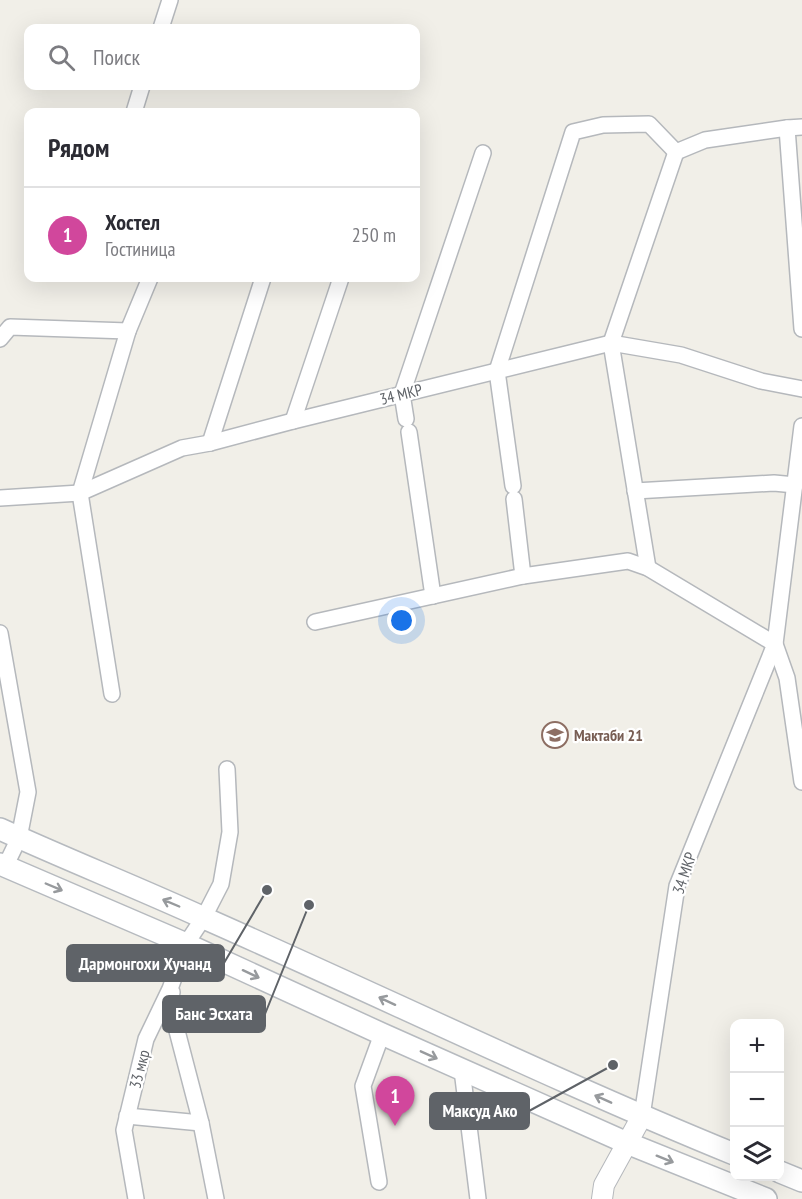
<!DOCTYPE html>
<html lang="ru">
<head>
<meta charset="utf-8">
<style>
  body { margin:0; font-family:"PT Sans Narrow",sans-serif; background:#f7f7f7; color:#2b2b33 }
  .controls { position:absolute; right:18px; bottom:18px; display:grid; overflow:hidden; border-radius:12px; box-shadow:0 6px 24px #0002 }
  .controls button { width:54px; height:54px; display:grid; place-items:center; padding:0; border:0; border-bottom:2px solid #e1e1e2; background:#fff; color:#2b2b33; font:30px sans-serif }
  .you { position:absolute; left:402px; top:621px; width:21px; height:21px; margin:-15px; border:4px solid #fff; border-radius:50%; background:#1a73e8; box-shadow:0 0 0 9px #1a73e833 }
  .badge { display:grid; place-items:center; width:39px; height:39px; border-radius:50%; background:#b45309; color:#fff; font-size:20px; font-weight:700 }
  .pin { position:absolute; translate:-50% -50px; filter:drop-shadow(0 2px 3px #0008) }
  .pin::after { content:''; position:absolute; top:32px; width:21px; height:18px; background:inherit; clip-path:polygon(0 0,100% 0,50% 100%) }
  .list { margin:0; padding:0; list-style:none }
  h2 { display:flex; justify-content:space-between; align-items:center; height:78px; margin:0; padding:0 24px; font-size:26px }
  h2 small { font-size:20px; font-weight:400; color:#7c7c81 }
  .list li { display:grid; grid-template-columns:39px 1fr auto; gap:18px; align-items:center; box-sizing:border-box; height:96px; padding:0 24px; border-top:2px solid #e1e1e2 }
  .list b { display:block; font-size:22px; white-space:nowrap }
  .list p { margin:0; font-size:20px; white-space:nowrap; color:#7c7c81 }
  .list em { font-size:20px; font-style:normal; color:#7c7c81 }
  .icon { flex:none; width:33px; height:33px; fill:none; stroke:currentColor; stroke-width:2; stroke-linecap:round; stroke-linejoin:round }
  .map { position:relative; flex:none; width:802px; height:1199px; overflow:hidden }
  .search { position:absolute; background:#fff; box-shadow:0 6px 24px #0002; left:24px; top:24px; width:396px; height:66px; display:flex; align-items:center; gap:15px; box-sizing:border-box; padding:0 21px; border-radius:12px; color:#7c7c81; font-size:22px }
  .panel { position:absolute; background:#fff; box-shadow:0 6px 24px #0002; left:24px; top:108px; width:396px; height:174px; border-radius:12px }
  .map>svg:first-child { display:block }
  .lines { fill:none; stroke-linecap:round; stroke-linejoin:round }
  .minor-casing { stroke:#b5b8bc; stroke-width:18 }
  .tertiary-casing { stroke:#b5b8bc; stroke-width:22 }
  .secondary-casing { stroke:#b6babf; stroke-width:24 }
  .minor { stroke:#fff; stroke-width:15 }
  .tertiary { stroke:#fff; stroke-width:20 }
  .secondary { stroke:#fff; stroke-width:21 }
  .oneway { stroke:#979a9d }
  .labels { text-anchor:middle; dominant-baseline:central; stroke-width:4.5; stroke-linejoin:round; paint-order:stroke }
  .street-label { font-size:16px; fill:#5f6368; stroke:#fff }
  .education-label { font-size:16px; font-weight:bold; fill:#785e54; stroke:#fff; text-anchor:start }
  .leader { fill:none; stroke:#5f6368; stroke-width:2 }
  .callout-dot { fill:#5f6368; stroke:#fff; stroke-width:2 }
  .callout { fill:#5f6368; stroke:#5f6368; stroke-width:2 }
  .callout-label { font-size:18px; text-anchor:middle; font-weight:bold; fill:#fff }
</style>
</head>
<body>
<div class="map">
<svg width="802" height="1199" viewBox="0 0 802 1199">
  <rect width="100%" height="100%" fill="#f1efe8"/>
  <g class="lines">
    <defs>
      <g id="minor">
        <path d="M161,28L170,0"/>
        <path d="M134,112L142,86"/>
        <path d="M802,127L787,128L802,329"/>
        <path d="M0,339L10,327L128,331L150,278"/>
        <path d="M406,419L402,394L483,153"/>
        <path d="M293,421L341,278"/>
        <path d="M409,432L433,596"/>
        <path d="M210,443L263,278"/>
        <path d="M513,486L497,371L573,132L603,125L649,124L676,152L705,140L787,128"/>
        <path d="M635,491L774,483L795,485"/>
        <path d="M0,498L80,493L182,448L210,443L293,421L611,343L681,355L761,381L802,389"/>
        <path d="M514,499L523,576"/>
        <path d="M648,568L611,343L676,152"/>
        <path d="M315,622L523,576L628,561L648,568L775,644L787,678L802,782"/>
        <path d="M0,633L28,792L19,838L5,867"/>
        <path d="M112,694L80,493L128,331"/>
        <path d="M172,992L170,1004L201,1123L216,1199"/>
        <path d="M462,1070L478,1199"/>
        <path d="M127,1116L201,1123"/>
        <path d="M642,1116L677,886L775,644L802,426"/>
        <path d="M379,1182L363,1086L382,1034"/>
        <path d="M136,1199L124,1130L146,1039L170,989L186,944L204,917L221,884L230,832L227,769"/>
      </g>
      <path id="tertiary" d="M602,1199L604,1185L642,1116"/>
      <g id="secondary">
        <path d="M0,829C68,860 136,887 204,918C381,996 555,1081 734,1154"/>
        <path d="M0,864L186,944L382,1034L627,1143L766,1199"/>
        <path d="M780,1172L802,1181"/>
      </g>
    </defs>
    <use href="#minor" class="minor-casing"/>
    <use href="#tertiary" class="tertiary-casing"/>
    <use href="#secondary" class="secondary-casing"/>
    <use href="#minor" class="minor"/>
    <use href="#tertiary" class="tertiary"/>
    <use href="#secondary" class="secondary"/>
  </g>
  <defs><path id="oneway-shaft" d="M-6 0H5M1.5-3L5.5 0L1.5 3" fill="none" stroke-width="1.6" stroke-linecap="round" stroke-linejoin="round" transform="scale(1.5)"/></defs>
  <g class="oneway">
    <use href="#oneway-shaft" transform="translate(54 887) rotate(23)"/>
    <use href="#oneway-shaft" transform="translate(171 903) rotate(-157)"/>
    <use href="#oneway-shaft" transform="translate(251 974) rotate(25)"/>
    <use href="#oneway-shaft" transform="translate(387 1001) rotate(-155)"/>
    <use href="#oneway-shaft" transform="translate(429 1055) rotate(24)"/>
    <use href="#oneway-shaft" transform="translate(603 1099) rotate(-156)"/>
    <use href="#oneway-shaft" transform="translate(665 1159) rotate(22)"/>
  </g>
  <defs>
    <symbol id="school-ring" viewBox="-11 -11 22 22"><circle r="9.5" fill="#fff" stroke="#8d6e63" stroke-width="1.5"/><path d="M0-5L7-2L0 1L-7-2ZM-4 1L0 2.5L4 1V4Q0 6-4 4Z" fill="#8d6e63"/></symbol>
  </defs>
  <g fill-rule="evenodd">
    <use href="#school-ring" x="540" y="720" width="30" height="30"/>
  </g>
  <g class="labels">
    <g class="street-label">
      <text transform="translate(401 394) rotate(-14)">34 МКР</text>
      <text transform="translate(684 873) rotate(-71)">34 МКР</text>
      <text transform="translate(139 1069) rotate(-76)">33 мкр</text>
    </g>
    <g class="education-label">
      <text x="574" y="735">Мактаби 21</text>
    </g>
  </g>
  <path class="leader" d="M267 890L224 963M309 905L265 1014M613 1065L529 1111"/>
  <g class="callout-dot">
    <circle cx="267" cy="890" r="6"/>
    <circle cx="309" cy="905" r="6"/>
    <circle cx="613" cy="1065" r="6"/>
  </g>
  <g class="callout">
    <rect x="67" y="945" width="157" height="36" rx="6"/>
    <rect x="163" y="996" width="102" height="36" rx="6"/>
    <rect x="430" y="1093" width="99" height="36" rx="6"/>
  </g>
  <g class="callout-label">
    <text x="145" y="970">Дармонгохи Хучанд</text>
    <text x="214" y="1020">Банс Эсхата</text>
    <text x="480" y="1117">Максуд Ако</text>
  </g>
</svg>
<div class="controls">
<button>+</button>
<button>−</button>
<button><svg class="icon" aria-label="layers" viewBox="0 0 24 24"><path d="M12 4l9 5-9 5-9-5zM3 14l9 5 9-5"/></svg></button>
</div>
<div class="you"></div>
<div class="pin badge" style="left:395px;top:1126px;background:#d1479c">1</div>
<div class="search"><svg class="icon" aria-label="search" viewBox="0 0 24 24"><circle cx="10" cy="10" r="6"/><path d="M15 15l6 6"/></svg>Поиск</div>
<section class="panel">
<h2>Рядом<small></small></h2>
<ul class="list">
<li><span class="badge" style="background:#d1479c">1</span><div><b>Хостел</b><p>Гостиница</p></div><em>250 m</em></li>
</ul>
</section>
</div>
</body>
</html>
